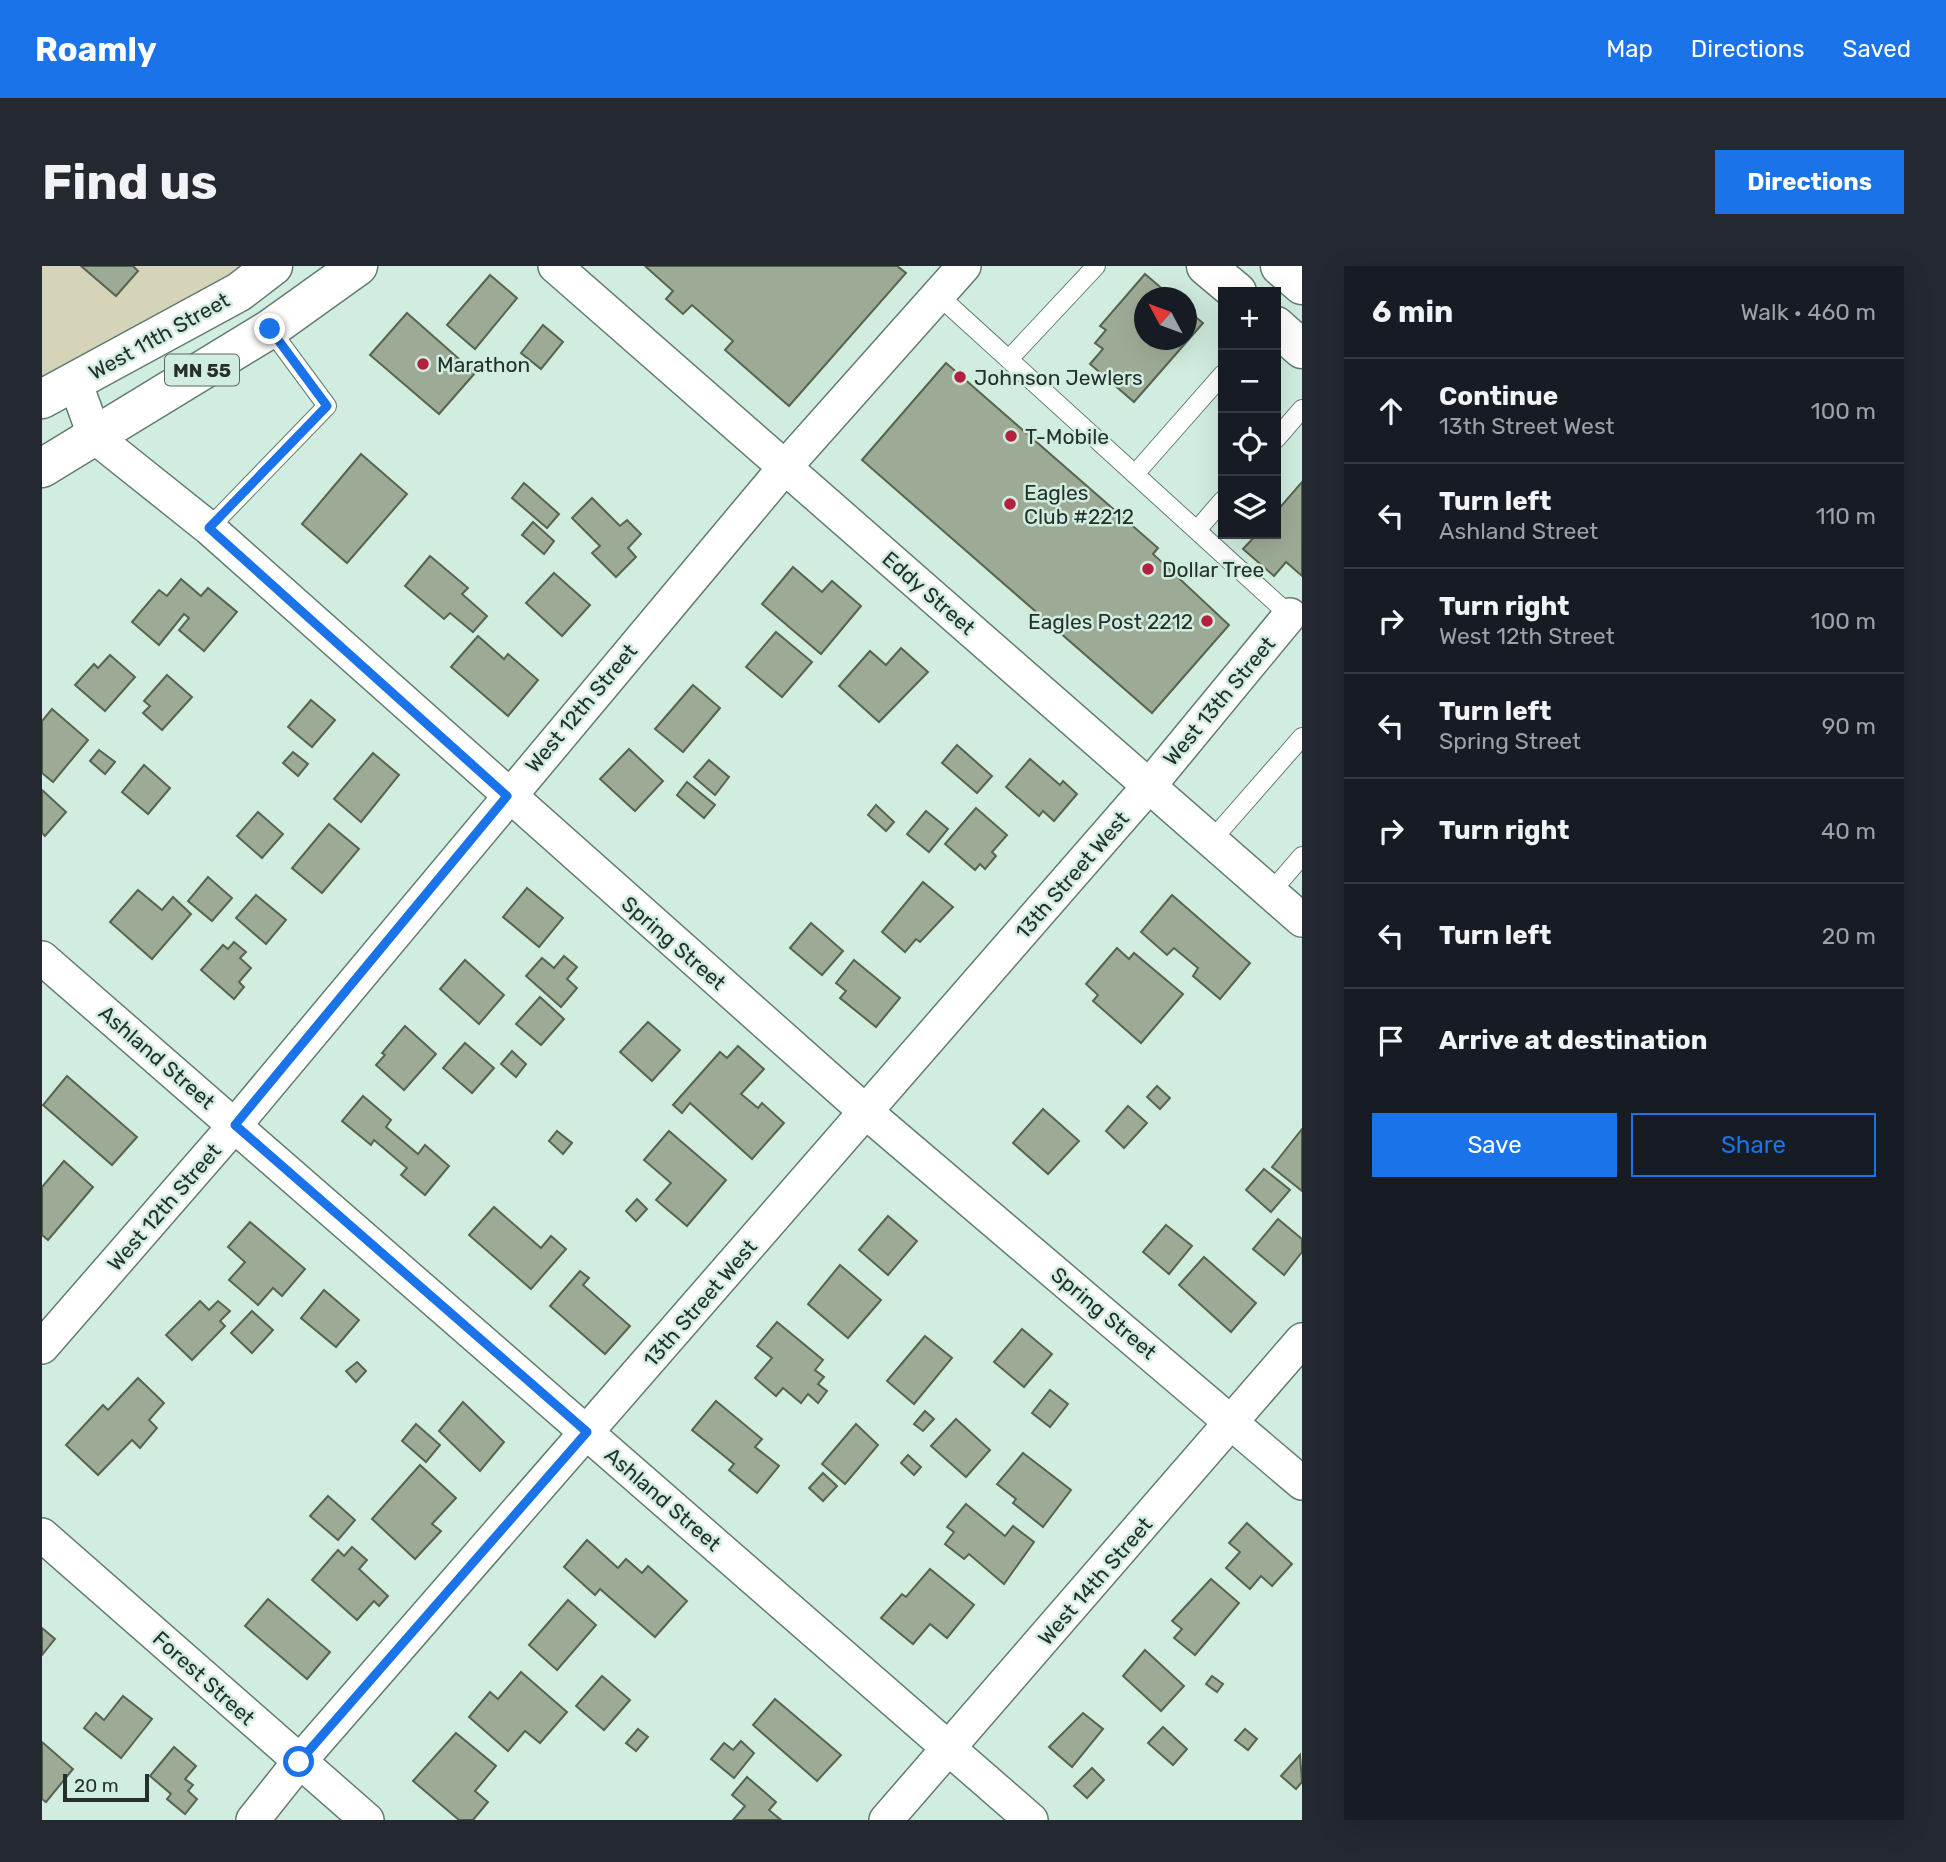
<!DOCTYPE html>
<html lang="en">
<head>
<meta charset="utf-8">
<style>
  body { margin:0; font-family:Rubik,sans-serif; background:#242831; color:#f1f3f6 }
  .controls { position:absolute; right:21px; top:21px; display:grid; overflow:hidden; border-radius:0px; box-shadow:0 7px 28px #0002 }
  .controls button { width:63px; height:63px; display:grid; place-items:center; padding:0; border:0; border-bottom:2px solid #363941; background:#171b24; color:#f1f3f6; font:35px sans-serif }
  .compass { position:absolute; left:1092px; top:21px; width:63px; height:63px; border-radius:50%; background:#171b24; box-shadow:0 7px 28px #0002; rotate:311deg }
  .scale { position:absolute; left:21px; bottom:18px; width:86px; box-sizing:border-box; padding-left:7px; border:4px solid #25302b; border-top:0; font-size:19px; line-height:24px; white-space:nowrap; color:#25302b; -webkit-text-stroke:5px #d1ede0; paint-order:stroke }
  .stop { position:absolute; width:21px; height:21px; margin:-16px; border:5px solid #1a73e8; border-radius:50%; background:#fff }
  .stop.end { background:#1a73e8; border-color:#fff; box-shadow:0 2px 7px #0008 }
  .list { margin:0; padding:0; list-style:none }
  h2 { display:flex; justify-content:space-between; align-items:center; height:91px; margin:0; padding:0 28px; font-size:30px }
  h2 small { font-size:23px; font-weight:400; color:#9ea1a6 }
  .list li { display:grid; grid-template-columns:46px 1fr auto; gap:21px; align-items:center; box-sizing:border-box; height:105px; padding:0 28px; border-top:2px solid #363941 }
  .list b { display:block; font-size:26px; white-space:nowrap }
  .list p { margin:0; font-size:23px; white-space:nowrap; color:#9ea1a6 }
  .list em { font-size:23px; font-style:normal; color:#9ea1a6 }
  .actions { display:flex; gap:14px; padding:21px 28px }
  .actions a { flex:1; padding:16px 0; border:2px solid #1a73e8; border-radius:0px; text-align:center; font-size:24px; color:#1a73e8 }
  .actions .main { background:#1a73e8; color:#fff }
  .icon { flex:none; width:38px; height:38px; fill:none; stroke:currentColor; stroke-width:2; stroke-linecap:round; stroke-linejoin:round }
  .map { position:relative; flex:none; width:1260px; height:1554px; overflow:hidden; border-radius:0px }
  header { display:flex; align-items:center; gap:42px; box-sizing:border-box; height:98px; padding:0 35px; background:#1a73e8; color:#fff }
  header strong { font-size:33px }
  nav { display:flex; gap:38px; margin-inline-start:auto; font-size:24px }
  .intro { display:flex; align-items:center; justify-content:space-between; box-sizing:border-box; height:168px; padding:0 42px }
  h1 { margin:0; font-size:49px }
  .button { padding:18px 32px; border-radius:0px; background:#1a73e8; color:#fff; font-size:24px; font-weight:700 }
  main { display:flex; gap:42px; padding:0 42px }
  aside { flex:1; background:#171b24; border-radius:0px; box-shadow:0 7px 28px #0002 }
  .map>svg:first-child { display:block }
  .green { fill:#d5d4b8 }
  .building { fill:#9dab96; stroke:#576450; stroke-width:2 }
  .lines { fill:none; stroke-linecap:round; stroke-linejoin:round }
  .service-casing { stroke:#627c70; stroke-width:20 }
  .minor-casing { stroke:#627c70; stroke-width:36 }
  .trunk-casing { stroke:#627c70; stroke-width:41 }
  .service { stroke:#fff; stroke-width:18 }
  .minor { stroke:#fff; stroke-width:33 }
  .trunk { stroke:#fff; stroke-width:38 }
  .route { stroke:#1a73e8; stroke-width:9 }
  .poi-dot { fill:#b3213f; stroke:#d1ede0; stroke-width:2.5 }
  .labels { text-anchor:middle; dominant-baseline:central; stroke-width:5; stroke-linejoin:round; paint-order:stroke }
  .shield { fill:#d1ede0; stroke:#596961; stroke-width:2 }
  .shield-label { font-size:19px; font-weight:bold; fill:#25302b }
  .street-label { font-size:21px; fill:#25302b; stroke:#d1ede0 }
  .poi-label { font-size:21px; fill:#25302b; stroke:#d1ede0; text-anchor:start }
</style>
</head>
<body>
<header>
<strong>Roamly</strong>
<nav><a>Map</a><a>Directions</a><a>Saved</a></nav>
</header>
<div class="intro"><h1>Find us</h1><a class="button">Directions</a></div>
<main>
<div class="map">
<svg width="1260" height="1554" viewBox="0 0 1260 1554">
  <rect width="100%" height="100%" fill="#d1ede0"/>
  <path class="green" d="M0,0H231L0,133Z"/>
  <g class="building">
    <path d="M39,0H91L96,5L74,30Z"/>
    <path d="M603,0H855L864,7L747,140L683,84L691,75L650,39L641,48L624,33L631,25Z"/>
    <path d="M1103,8L1131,32H1102V74H1144V43L1161,57L1092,136L1048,98L1061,83L1053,77L1064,64L1058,60Z"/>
    <path d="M448,9L475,32L433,83L405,59Z"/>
    <path d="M365,47L433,107L397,148L328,89Z"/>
    <path d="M501,59L521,76L499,103L479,87Z"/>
    <path d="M904,97L1116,282L1111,288L1187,359L1110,447L820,194Z"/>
    <path d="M319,188L365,228L305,297L260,258Z"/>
    <path d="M1260,216V310L1244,296L1232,310L1201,283L1215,268H1234V246Z"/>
    <path d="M482,217L517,248L505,262L470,232Z"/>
    <path d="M550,232L578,260L585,254L599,268L586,282L594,291L574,311L550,287L558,280L530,252Z"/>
    <path d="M491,256L512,275L502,288L480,269Z"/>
    <path d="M388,290L426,322L420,328L445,350L431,366L408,347L402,353L363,320Z"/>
    <path d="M751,301L780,326L790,315L819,340L779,388L720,338Z"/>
    <path d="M512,307L548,339L520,370L484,337Z"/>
    <path d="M139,313L159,330L166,322L195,346L162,385L137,364L147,352L142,348L117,379L90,356L117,324L125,330Z"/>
    <path d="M734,366L770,396L740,431L704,401Z"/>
    <path d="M436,370L462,393L466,388L496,414L466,450L409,401Z"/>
    <path d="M859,382L886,406L837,456L797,420L828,385L844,399Z"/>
    <path d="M68,389L93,411L63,445L33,419L52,398L56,402Z"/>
    <path d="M125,409L150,431L120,464L101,447L108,440L102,435Z"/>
    <path d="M651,419L678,442L641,486L613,463Z"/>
    <path d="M269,434L293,454L270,481L246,461Z"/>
    <path d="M10,443L46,474L11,516L0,507V455Z"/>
    <path d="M915,479L950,510L935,527L900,497Z"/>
    <path d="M587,483L621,515L593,545L558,513Z"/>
    <path d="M57,484L73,496L63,508L48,495Z"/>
    <path d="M251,486L266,498L256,510L241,497Z"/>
    <path d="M331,487L357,509L319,556L292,533Z"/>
    <path d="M988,493L1018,519L1021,515L1035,528L1012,555L1001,545L997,550L964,521Z"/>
    <path d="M667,494L687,511L673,529L652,511Z"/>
    <path d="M102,499L128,522L106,548L80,526Z"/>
    <path d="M645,516L673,539L662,552L635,529Z"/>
    <path d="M0,524L24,546L3,570L0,567Z"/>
    <path d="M834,539L852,556L844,565L826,549Z"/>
    <path d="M934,542L965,569L950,586L954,590L943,603L938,598L933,604L903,578Z"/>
    <path d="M884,545L906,563L887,586L865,568Z"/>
    <path d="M216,546L241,568L220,592L195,570Z"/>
    <path d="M287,558L317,583L280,627L250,602Z"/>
    <path d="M166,611L190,632L170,655L146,635Z"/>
    <path d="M881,616L911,641L878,676L874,673L863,686L840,666Z"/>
    <path d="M485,622L521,652L497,681L461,651Z"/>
    <path d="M96,624L120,644L131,631L149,648L110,693L68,656Z"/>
    <path d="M214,629L244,654L224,678L194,652Z"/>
    <path d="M1130,629L1208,697L1178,733L1151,710L1156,702L1132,682L1125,689L1099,666Z"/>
    <path d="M769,657L801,685L780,709L748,682Z"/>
    <path d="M192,676L204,686L198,692L209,702L197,716L202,721L192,733L159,704L181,679L186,683Z"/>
    <path d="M1075,682L1087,693L1092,687L1141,728L1099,777L1051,735L1056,729L1044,718Z"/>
    <path d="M522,690L535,701L525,713L535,722L519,741L484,710L500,692L512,702Z"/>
    <path d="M423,694L462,729L437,758L398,723Z"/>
    <path d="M812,694L858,732L834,761L798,732L804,725L794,717Z"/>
    <path d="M498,731L522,753L499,779L474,758Z"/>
    <path d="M606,756L638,784L610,815L578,786Z"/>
    <path d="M363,760L394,788L362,824L334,799L343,789L340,787Z"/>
    <path d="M423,777L452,802L430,827L401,802Z"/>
    <path d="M696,780L722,803L699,828L716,842L720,837L742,857L710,893L648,837L640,847L631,839L678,786L685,792Z"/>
    <path d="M470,785L484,798L474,811L459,798Z"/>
    <path d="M25,810L95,871L70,899L1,839Z"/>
    <path d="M1115,820L1128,832L1118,843L1105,831Z"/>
    <path d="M321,830L349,854L344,861L376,888L383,879L407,900L383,929L359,909L365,902L332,874L329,879L300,855Z"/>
    <path d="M1086,840L1105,857L1082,882L1064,865Z"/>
    <path d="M1001,843L1037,875L1006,908L971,877Z"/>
    <path d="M1260,863V925L1230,901Z"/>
    <path d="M515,865L530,877L521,888L507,875Z"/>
    <path d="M627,865L684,914L645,960L614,934L629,917L602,894Z"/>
    <path d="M22,895L51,921L6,974L0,969V921Z"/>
    <path d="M1222,903L1248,924L1229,946L1204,924Z"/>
    <path d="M595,933L605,943L594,955L584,945Z"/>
    <path d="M452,941L499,982L509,970L524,983L489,1023L427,969Z"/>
    <path d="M846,950L875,975L846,1009L817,984Z"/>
    <path d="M1236,953L1260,973V986L1242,1009L1211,983Z"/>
    <path d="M208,956L263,1003L240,1030L231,1022L216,1039L187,1014L203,996L186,981Z"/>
    <path d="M1124,959L1150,980L1127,1008L1101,986Z"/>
    <path d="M1162,991L1214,1037L1189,1066L1137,1019Z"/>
    <path d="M798,999L839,1034L806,1072L766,1038Z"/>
    <path d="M538,1005L547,1012L541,1019L588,1060L563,1088L508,1040Z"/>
    <path d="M282,1024L317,1054L294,1081L259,1052Z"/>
    <path d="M158,1035L167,1044L176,1035L188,1045L178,1055L183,1060L150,1094L124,1069Z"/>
    <path d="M210,1045L231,1064L210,1087L189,1067Z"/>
    <path d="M735,1056L781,1094L773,1104L782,1111L776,1118L785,1125L776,1137L766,1128L759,1137L741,1122L734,1130L713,1112L730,1092L715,1080Z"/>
    <path d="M980,1063L1010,1088L982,1121L952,1096Z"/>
    <path d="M883,1070L910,1092L872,1138L845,1115Z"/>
    <path d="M315,1096L324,1105L314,1116L304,1105Z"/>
    <path d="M96,1112L122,1137L107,1154L115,1162L98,1182L90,1174L56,1209L24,1179L61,1139L66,1144Z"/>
    <path d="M1008,1124L1026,1138L1008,1161L990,1147Z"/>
    <path d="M674,1135L720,1173L713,1181L737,1200L715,1227L687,1204L692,1198L650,1164Z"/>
    <path d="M421,1136L462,1176L438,1205L397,1165Z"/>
    <path d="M883,1145L892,1153L881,1165L872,1158Z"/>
    <path d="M914,1153L948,1184L924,1211L889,1180Z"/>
    <path d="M374,1158L398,1179L384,1196L360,1175Z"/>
    <path d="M814,1158L836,1179L803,1218L780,1198Z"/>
    <path d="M981,1187L1029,1224L1001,1261L971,1237L974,1233L955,1218Z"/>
    <path d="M866,1189L879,1201L872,1209L859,1197Z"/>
    <path d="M378,1199L414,1232L390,1258L399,1265L373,1293L330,1253Z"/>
    <path d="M781,1207L795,1220L781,1235L767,1222Z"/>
    <path d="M286,1230L313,1254L296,1274L268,1250Z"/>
    <path d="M924,1238L963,1270L971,1260L992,1276L962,1318L927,1288L922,1293L903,1278L912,1266L905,1261Z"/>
    <path d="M1205,1257L1250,1298L1230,1320L1219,1310L1208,1323L1184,1302L1198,1286L1187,1277Z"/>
    <path d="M545,1274L576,1302L584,1293L600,1307L606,1300L645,1335L613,1371L558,1323L553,1329L522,1301Z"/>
    <path d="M310,1281L325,1294L317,1303L346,1330L337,1340L332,1335L315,1354L270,1314L296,1284L302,1290Z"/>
    <path d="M888,1303L932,1339L905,1372L888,1358L871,1378L839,1352L860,1328L864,1331Z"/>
    <path d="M1169,1313L1197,1337L1153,1389L1132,1372L1140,1363L1130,1355Z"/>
    <path d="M226,1333L288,1386L265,1413L203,1360Z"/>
    <path d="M526,1334L554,1359L515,1404L487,1379Z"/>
    <path d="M0,1362L13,1373L0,1389Z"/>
    <path d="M1103,1384L1142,1420L1119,1445L1081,1410Z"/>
    <path d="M479,1406L525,1446L498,1477L483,1465L466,1485L427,1451L448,1426L456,1433Z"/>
    <path d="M560,1410L588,1434L562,1464L534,1440Z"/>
    <path d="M1170,1410L1181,1418L1175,1426L1164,1418Z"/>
    <path d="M81,1430L110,1453L79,1492L42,1462L54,1447L62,1454Z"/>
    <path d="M733,1433L799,1489L775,1515L711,1459Z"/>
    <path d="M1041,1447L1061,1463L1030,1501L1007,1481Z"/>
    <path d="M1121,1461L1145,1483L1131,1499L1106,1477Z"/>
    <path d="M596,1463L606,1471L594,1485L584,1477Z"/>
    <path d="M1203,1463L1215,1473L1206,1484L1193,1474Z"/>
    <path d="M414,1467L454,1500L433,1525L446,1536L431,1554H417L371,1515Z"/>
    <path d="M699,1475L712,1487L692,1512L669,1493L682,1477L691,1484Z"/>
    <path d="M0,1476L31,1503L4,1536L0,1533Z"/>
    <path d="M132,1481L154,1500L143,1513L151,1519L146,1525L155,1533L143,1548L125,1533L129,1528L108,1510Z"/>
    <path d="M1258,1489L1260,1516L1254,1523L1239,1510Z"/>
    <path d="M1050,1502L1062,1514L1045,1532L1032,1520Z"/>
    <path d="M705,1511L734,1536L727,1544L739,1554H691L703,1540L690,1529Z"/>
  </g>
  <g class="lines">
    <defs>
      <g id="service">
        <path d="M896,29L1253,354"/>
        <path d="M967,93L1054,0"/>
        <path d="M1234,173L1260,143"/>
        <path d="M1093,208L1181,108"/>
        <path d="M167,262L285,140L228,63"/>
        <path d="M1155,264L1181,234"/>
        <path d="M1169,575L1260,471"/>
        <path d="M1228,627L1260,590"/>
      </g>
      <g id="minor">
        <path d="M513,0L1260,654"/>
        <path d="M33,116L53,171L167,262L824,846L1260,1217"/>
        <path d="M0,692L989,1554"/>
        <path d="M0,1081L193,859L743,201L922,0"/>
        <path d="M0,1269L325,1554"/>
        <path d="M211,1554L257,1496L1107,520L1248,349"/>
        <path d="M844,1554L1260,1074"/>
      </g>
      <g id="trunk">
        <path d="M1164,0L1195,26"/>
        <path d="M1238,0L1260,19"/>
        <path d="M1234,60L1260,83"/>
        <path d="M0,133L197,26L231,0"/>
        <path d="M0,202L228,63L316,0"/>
      </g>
    </defs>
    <use href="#service" class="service-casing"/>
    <use href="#minor" class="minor-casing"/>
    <use href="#trunk" class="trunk-casing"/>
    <use href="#service" class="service"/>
    <use href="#minor" class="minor"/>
    <use href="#trunk" class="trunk"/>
  </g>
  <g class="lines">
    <path class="route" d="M228,63L285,140L167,262L465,530L193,859L545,1166L257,1496"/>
  </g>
  <g class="poi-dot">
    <circle cx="381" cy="98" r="7"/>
    <circle cx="918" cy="111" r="7"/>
    <circle cx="969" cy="170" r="7"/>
    <circle cx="968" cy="238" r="7"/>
    <circle cx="1106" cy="303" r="7"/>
    <circle cx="1165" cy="355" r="7"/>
  </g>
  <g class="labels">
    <rect class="shield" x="123" y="88.5" width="74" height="31" rx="5"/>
    <g class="shield-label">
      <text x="160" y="104">MN 55</text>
    </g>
    <g class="street-label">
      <text transform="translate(117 70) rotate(-29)">West 11th Street</text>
      <text transform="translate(887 327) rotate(41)">Eddy Street</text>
      <text transform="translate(1177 435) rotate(-50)">West 13th Street</text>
      <text transform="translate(539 442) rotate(-50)">West 12th Street</text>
      <text transform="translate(1030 609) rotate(-49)">13th Street West</text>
      <text transform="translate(632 677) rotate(41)">Spring Street</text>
      <text transform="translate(115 791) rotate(41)">Ashland Street</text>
      <text transform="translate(122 941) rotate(-49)">West 12th Street</text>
      <text transform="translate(658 1037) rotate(-49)">13th Street West</text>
      <text transform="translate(1062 1047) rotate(40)">Spring Street</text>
      <text transform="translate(621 1233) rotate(41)">Ashland Street</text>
      <text transform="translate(1053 1315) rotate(-49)">West 14th Street</text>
      <text transform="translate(162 1412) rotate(42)">Forest Street</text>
    </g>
    <g class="poi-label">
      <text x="395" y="98">Marathon</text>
      <text x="932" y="111">Johnson Jewlers</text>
      <text x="983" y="170">T-Mobile</text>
      <text x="982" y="226">Eagles<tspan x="982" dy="24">Club #2212</tspan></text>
      <text x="1120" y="303">Dollar Tree</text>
      <text x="1151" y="355" text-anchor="end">Eagles Post 2212</text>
    </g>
  </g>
</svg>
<div class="controls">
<button>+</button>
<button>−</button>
<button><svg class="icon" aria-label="locate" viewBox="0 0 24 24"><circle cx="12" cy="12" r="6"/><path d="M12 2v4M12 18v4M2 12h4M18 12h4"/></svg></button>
<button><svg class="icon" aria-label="layers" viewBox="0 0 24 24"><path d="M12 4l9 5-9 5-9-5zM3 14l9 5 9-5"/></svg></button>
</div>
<svg class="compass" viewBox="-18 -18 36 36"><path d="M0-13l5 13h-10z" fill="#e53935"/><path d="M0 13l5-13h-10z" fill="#9ea1a6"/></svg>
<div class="scale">20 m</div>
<div class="stop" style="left:257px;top:1496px"></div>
<div class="stop end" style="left:228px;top:63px"></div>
</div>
<aside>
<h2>6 min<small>Walk · 460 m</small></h2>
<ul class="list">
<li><svg class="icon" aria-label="ahead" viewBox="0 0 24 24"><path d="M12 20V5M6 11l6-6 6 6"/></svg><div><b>Continue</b><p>13th Street West</p></div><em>100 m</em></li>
<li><svg class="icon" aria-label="left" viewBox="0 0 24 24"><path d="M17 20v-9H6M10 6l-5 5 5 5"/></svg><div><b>Turn left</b><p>Ashland Street</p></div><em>110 m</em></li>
<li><svg class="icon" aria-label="right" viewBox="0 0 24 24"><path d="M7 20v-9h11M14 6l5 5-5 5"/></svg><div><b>Turn right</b><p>West 12th Street</p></div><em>100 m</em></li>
<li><svg class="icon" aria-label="left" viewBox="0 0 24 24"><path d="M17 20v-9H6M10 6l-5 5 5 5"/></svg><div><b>Turn left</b><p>Spring Street</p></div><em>90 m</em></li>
<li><svg class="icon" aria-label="right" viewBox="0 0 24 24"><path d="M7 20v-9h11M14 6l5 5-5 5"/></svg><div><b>Turn right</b></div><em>40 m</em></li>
<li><svg class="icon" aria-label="left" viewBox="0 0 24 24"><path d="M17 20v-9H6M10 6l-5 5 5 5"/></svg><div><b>Turn left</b></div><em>20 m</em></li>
<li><svg class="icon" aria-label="arrive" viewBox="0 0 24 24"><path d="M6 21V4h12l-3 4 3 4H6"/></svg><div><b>Arrive at destination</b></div></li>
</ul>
<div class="actions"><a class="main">Save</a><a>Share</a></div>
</aside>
</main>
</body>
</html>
